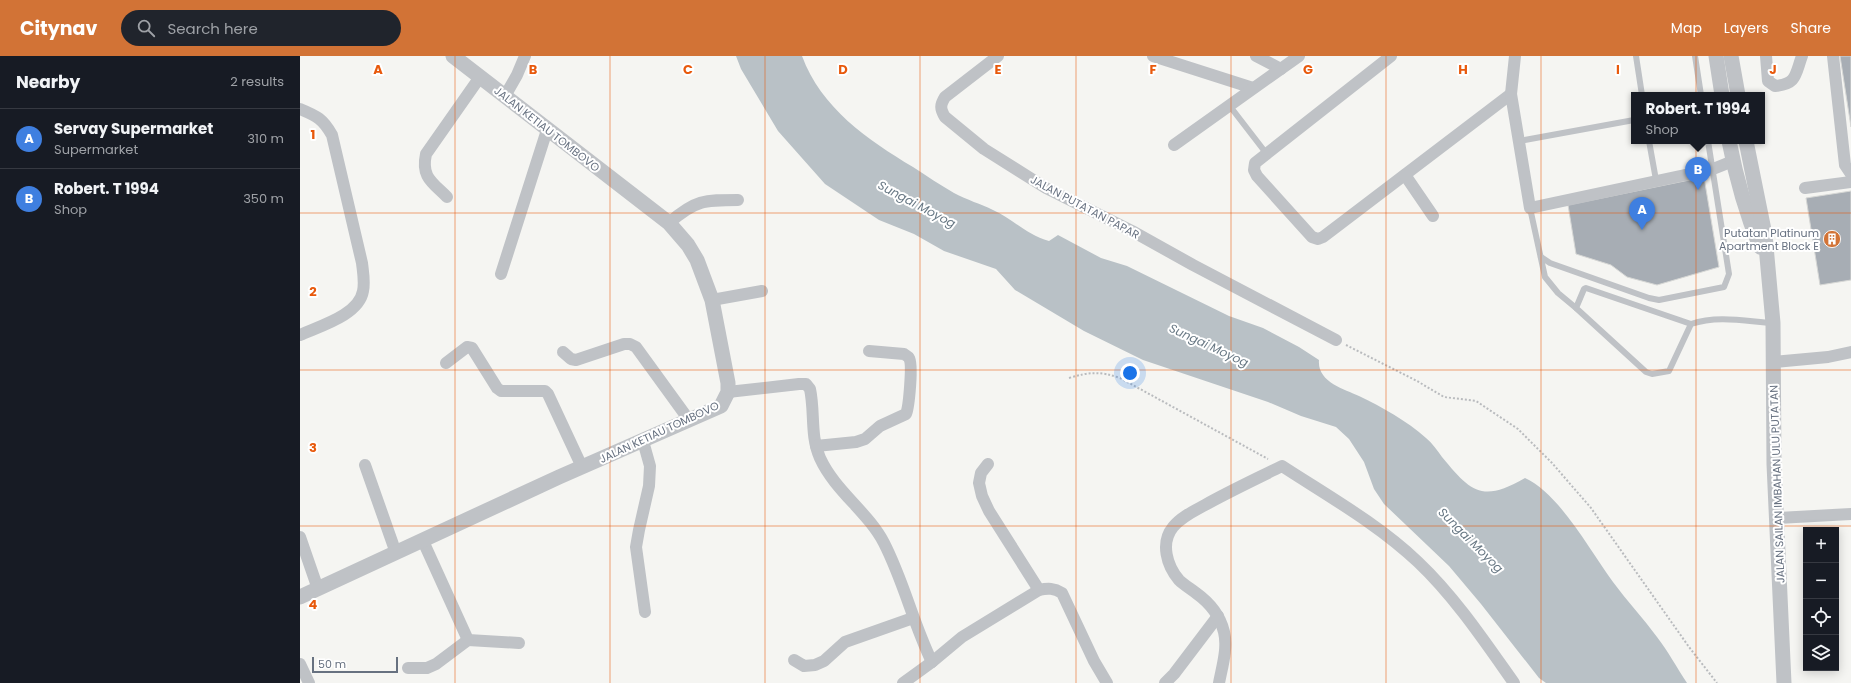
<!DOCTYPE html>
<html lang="en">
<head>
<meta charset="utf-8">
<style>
  body { margin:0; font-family:Poppins,sans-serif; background:#20242c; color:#f1f3f6 }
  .controls { position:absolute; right:12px; bottom:12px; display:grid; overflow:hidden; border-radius:0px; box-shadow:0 2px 10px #0003 }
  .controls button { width:36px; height:36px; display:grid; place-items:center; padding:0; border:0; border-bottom:1px solid #363941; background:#171b24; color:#f1f3f6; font:20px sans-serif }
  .scale { position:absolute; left:12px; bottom:10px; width:86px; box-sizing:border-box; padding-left:4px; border:2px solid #677180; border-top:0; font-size:11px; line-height:14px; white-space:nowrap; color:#677180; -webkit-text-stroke:3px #fff; paint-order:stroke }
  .you { position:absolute; left:830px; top:317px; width:14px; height:14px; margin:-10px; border:3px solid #fff; border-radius:50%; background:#1a73e8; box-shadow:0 0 0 6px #1a73e833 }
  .badge { display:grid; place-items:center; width:26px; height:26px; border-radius:50%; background:#d27336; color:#fff; font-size:13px; font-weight:700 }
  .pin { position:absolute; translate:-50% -33px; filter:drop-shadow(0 1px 2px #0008) }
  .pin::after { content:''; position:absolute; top:21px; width:14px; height:12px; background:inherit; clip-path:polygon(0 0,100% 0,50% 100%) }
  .popup { position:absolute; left:1331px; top:36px; width:134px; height:52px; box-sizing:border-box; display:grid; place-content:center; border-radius:0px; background:#171b24; filter:drop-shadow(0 1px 3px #0005); font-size:13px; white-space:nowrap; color:#9ea1a6 }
  .popup b { font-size:15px; color:#f1f3f6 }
  .popup::after { content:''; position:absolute; left:50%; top:100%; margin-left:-8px; border:8px solid transparent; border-top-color:#171b24 }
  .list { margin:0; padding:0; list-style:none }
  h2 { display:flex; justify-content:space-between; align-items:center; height:52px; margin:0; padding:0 16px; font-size:17px }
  h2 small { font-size:13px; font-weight:400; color:#9ea1a6 }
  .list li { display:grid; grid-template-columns:26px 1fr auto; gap:12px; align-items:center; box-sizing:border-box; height:60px; padding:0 16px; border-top:1px solid #363941 }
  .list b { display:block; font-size:15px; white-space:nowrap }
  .list p { margin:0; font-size:13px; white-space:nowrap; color:#9ea1a6 }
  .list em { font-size:13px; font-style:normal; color:#9ea1a6 }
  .icon { flex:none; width:22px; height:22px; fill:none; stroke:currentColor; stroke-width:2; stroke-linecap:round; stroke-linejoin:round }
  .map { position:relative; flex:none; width:1551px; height:627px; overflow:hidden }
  header { display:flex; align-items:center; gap:24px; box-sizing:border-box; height:56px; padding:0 20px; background:#d27336; color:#fff }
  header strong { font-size:19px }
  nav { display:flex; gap:22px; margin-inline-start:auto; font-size:14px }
  .search { width:280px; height:36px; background:#20242c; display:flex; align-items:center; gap:10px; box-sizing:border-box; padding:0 14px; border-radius:22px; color:#9ea1a6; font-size:15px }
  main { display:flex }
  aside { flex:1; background:#171b24 }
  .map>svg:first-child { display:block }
  .water { fill:#b9c1c6 }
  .building { fill:#a7adb4; stroke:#d6d7d5 }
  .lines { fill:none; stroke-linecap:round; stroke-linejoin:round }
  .path { stroke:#b9bbbe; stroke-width:2; stroke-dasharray:2 2; stroke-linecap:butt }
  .service { stroke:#bfc2c6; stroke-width:6 }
  .minor { stroke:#bfc2c6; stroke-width:12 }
  .tertiary { stroke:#bfc2c6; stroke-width:15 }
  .grid { fill:none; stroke:#e8590c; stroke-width:1; stroke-opacity:0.55 }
  .labels { text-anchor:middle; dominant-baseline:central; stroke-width:4; stroke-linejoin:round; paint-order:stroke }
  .street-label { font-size:11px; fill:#677180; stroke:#fff }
  .poi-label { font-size:11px; fill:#677180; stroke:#fff; text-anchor:end }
  .water-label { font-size:12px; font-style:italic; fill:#687884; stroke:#fff }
  .grid-label { font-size:13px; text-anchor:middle; font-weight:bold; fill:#e8590c; stroke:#fff; stroke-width:4; stroke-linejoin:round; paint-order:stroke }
</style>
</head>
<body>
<header>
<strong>Citynav</strong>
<div class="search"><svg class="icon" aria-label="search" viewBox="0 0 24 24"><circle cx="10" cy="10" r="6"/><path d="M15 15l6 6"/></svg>Search here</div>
<nav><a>Map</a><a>Layers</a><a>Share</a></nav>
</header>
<main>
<aside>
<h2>Nearby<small>2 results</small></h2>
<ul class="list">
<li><span class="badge" style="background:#3f7fe0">A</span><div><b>Servay Supermarket</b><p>Supermarket</p></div><em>310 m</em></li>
<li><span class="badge" style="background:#3f7fe0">B</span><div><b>Robert. T 1994</b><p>Shop</p></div><em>350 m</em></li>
</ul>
</aside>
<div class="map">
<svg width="1551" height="627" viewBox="0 0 1551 627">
  <rect width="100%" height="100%" fill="#f5f5f2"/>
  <path class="water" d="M436,0H502C521,52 568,84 613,111C627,120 640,129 654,137C667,144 681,148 693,154C712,162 726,179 749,185L758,179L801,202L827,210L929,260L963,272L999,291L1019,304C1017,326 1044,333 1059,340C1082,351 1107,365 1126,382C1132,387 1137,394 1142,401C1171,436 1182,447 1225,422C1260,438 1290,495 1313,526C1327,545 1343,562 1357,581C1368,595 1377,612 1387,627H1246L1239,622L1181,548L1149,510L1084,448L1074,433L1064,406L1049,383L1036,371L1001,360L968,346L843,304L784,275L715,234L696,213L644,195L614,178L579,164L525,128L478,75L441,13Z"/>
  <g class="building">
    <path d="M1540,0H1551V71Z"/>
    <path d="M1404,121L1419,211L1357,229L1327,221L1311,209L1276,198L1268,149Z"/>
    <path d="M1551,135V224L1520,229L1506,142Z"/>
  </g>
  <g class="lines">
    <g class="path">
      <path d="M1046,289L1117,325L1144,341L1176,345L1218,373L1252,407L1291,452L1389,591L1417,627"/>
      <path d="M769,322C789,316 800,315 820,322L968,403"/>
    </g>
    <g class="service">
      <path d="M1336,0L1342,39"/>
      <path d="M1395,0L1401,39"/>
      <path d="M929,49L966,97"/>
      <path d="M1219,85L1334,64"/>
      <path d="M1349,85L1356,124"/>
      <path d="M1230,152L1245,221L1258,237L1276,252"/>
      <path d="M1241,201L1250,207L1349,242L1359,244L1424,231L1429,218L1408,85"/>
      <path d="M1391,268L1369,315L1352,318L1346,316L1276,252L1284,233L1286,232L1391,268C1417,259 1445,265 1472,267"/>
    </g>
    <g class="minor">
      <path d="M698,0L645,41C640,49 640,53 645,61L684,93L746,132L832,175L893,209L1036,284"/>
      <path d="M853,0L953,32"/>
      <path d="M956,0L981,13"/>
      <path d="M1091,0L955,107L954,114L957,120L1012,181L1018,183L1023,181L1211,38"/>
      <path d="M1215,0L1211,38L1230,152L1413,113L1433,105"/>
      <path d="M1466,0L1468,25L1475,30C1497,28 1495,19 1502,0"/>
      <path d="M1533,0L1545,109L1551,118"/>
      <path d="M205,40L217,19L225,0"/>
      <path d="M0,53C17,60 23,63 32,79L62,207C63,216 65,226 63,235C59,259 20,270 0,279"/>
      <path d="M874,89L999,0"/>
      <path d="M1105,119L1133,160"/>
      <path d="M1505,132L1551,126"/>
      <path d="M147,141C132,126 121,121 126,98L180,21"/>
      <path d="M369,167C395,144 404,144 438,144"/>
      <path d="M201,218L247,74"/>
      <path d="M412,244L462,235"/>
      <path d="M263,296L271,303L276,304L324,288H330L336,291L389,364"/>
      <path d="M1474,306L1528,301L1551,296"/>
      <path d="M146,307L167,291L172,292L197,332L201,335H245L248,338L282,411"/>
      <path d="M428,336L499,328H506L510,333C515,356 510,380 520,402C535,435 568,456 584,487C604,526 613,567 632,606L662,581L739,534C748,532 754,532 762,537L794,605L807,627"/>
      <path d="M343,385L350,410L349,430L339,474L336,491L345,556"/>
      <path d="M516,390L556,386L565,383L580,370L606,358C609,351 613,308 609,302C608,300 605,299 604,298L569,295"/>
      <path d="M688,408L681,417L679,427L682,440L689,455L739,534"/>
      <path d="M65,409L96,497"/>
      <path d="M1477,462L1551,458"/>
      <path d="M0,481L18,533"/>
      <path d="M123,485L168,584L219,587"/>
      <path d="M494,604L504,610L515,609L524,605L545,586L613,562"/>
      <path d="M0,608L9,627"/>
      <path d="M108,612H127L136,608L168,584"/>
      <path d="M603,627L632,606"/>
      <path d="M865,627L874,618L918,560"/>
      <path d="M919,627C922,611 928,592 924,576C920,559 910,547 896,537C891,533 884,529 879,524C867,510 860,487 873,471C881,461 894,455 905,449C930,435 956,423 982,410C1028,440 1078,468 1118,506C1155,541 1185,586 1214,627"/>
    </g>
    <g class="tertiary">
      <path d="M1416,0L1422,39"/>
      <path d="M1431,0L1438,39"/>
      <path d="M1429,85C1436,121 1446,157 1460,191"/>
      <path d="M1446,85L1465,179L1473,267L1474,408L1484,627"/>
      <path d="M0,541L259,421L421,350L428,336V327L412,244L397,204L388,189L369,167L153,0"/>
    </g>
  </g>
  <path class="grid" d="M155,0V627M310,0V627M465,0V627M620,0V627M776,0V627M931,0V627M1086,0V627M1241,0V627M1396,0V627M0,157H1551M0,314H1551M0,470H1551"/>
  <defs>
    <symbol id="building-disc" viewBox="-11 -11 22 22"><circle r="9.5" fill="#d27336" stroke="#fff"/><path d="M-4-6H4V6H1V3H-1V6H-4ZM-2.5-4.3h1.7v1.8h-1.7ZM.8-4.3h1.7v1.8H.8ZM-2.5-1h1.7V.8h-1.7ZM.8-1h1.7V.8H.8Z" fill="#fff"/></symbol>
  </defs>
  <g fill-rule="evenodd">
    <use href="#building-disc" x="1522" y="173" width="20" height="20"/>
  </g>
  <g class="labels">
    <g class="street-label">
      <text transform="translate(247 73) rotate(38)">JALAN KETIAU TOMBOVO</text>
      <text transform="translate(785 151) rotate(28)">JALAN PUTATAN PAPAR</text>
      <text transform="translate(359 376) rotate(-25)">JALAN KETIAU TOMBOVO</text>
      <text transform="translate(1477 428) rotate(-92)">JALAN SAILAN IMBAHAN ULU PUTATAN</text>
    </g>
    <g class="poi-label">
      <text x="1519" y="177">Putatan Platinum<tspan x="1519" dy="13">Apartment Block E</tspan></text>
    </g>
    <g class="water-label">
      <text transform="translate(617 148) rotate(28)">Sungai Moyog</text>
      <text transform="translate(909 289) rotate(25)">Sungai Moyog</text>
      <text transform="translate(1171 484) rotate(45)">Sungai Moyog</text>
    </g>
  </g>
  <g class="grid-label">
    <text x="78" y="18">A</text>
    <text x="233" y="18">B</text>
    <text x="388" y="18">C</text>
    <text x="543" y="18">D</text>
    <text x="698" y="18">E</text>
    <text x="853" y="18">F</text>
    <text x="1008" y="18">G</text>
    <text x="1163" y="18">H</text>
    <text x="1318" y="18">I</text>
    <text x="1473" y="18">J</text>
    <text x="13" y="83">1</text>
    <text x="13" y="240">2</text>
    <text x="13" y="396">3</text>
    <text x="13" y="553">4</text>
  </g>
</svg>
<div class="controls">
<button>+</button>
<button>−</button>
<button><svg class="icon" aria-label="locate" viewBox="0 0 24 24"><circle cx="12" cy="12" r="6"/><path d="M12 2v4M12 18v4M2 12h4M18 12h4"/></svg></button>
<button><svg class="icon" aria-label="layers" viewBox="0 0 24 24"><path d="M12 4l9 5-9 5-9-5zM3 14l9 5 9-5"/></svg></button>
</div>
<div class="scale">50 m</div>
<div class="you"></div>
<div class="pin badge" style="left:1342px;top:174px;background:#3f7fe0">A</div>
<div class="pin badge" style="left:1398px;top:134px;background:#3f7fe0">B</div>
<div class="popup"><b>Robert. T 1994</b>Shop</div>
</div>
</main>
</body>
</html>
